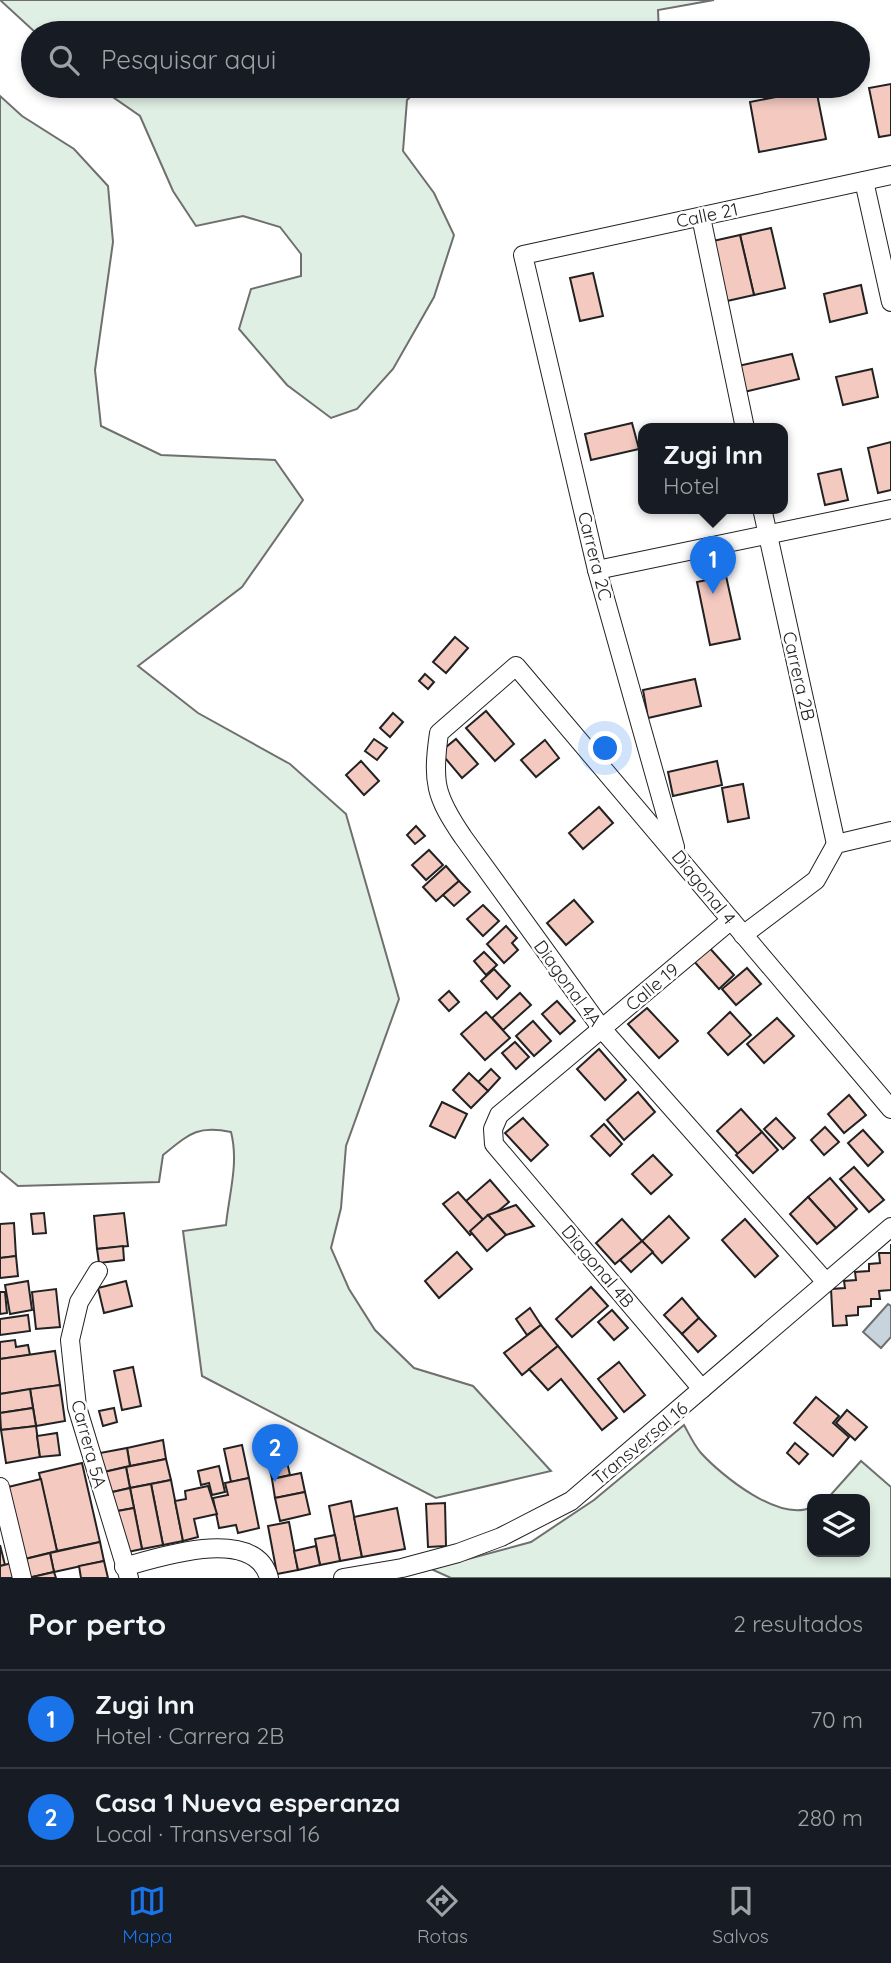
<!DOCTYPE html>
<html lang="pt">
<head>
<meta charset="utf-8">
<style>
  body { margin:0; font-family:Quicksand,sans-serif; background:#242831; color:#f1f3f6 }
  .controls { position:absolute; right:21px; bottom:21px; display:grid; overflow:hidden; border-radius:14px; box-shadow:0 4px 10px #0003 }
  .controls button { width:63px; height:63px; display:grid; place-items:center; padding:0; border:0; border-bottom:2px solid #363941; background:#171b24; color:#f1f3f6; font:35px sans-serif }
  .you { position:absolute; left:606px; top:749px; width:24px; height:24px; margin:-18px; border:5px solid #fff; border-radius:50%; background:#1a73e8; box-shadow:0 0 0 10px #1a73e833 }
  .badge { display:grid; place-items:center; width:46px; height:46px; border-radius:50%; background:#1a73e8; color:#fff; font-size:23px; font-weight:700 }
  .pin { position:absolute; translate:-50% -58px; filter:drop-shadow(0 2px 4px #0008) }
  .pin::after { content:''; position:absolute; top:37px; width:24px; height:21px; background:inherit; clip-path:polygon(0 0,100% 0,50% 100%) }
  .popup { position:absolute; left:638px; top:423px; width:150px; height:91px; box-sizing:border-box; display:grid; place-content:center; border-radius:14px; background:#171b24; filter:drop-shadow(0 2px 5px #0005); font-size:23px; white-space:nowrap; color:#9ea1a6 }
  .popup b { font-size:26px; color:#f1f3f6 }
  .popup::after { content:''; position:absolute; left:50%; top:100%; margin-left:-14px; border:14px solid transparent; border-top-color:#171b24 }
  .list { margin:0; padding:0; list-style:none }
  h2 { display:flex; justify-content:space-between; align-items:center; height:91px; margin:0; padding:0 28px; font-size:30px }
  h2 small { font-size:23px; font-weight:400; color:#9ea1a6 }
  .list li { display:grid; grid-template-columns:46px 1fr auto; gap:21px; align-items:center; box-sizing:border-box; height:98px; padding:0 28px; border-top:2px solid #363941 }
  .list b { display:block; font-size:26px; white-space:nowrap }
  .list p { margin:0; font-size:23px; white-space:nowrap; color:#9ea1a6 }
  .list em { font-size:23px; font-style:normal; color:#9ea1a6 }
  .icon { flex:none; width:38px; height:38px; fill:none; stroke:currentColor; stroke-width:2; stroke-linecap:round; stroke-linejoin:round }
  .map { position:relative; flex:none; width:891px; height:1578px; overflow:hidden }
  .search { position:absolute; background:#171b24; box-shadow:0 4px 10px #0003; left:21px; right:21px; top:21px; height:77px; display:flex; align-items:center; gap:18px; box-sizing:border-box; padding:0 24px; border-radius:38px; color:#9ea1a6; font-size:26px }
  .sheet { height:287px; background:#171b24 }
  nav { display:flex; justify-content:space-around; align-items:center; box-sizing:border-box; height:98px; border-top:2px solid #363941; background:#171b24; font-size:19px; color:#9ea1a6 }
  nav a { display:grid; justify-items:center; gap:4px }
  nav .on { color:#1a73e8 }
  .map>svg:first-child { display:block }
  .green { fill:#e0efe3; stroke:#6f6f6f; stroke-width:2 }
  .water { fill:#c7d3dd; stroke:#6f6f6f; stroke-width:2 }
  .building { fill:#f3c9c0; stroke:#222; stroke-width:2 }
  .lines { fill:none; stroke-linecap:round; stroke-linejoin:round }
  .minor-casing { stroke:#222; stroke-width:20 }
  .minor { stroke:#fff; stroke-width:18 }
  .labels { text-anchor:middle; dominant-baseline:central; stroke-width:5; stroke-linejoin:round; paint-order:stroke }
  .street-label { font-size:18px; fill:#222; stroke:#fff }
</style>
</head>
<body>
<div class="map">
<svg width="891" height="1578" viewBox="0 0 891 1578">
  <rect width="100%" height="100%" fill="#fff"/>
  <g class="green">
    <path d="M0,0H714L658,10L659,33H36Z"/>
    <path d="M97,86H422L407,100L403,151L434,193L454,235L434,297L393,369L357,409L331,418L287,385L239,329L251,289L301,276V254L280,227L243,216L196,226L173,191L140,116Z"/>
    <path d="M0,96L22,116L74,149L108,186L113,242L95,370L101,426L161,455L275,460L303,500L242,587L138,666L198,713L290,764L346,814L399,999L346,1146L341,1208L331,1248L349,1289L375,1330L414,1368L473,1386L551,1471L436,1498L202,1376L183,1231L226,1225C229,1194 239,1163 231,1132C197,1125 189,1134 163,1155L159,1182L18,1186L0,1171Z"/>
    <path d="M684,1425C689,1434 694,1445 701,1453C722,1476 780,1523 812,1507V1552H865V1499H827L861,1461L891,1487V1578H451L431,1569L531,1542L594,1500Z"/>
  </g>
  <path class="water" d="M888,1304L891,1306V1337L881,1348L863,1332Z"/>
  <g class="building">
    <path d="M891,84V135L879,137L869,88Z"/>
    <path d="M816,89L826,139L759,152L750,102Z"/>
    <path d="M771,228L785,288L754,295L740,235Z"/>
    <path d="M740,235L754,295L727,301L713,241Z"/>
    <path d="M593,273L603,316L580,321L570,278Z"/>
    <path d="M861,285L867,313L830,322L824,294Z"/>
    <path d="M792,354L799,379L744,392L738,366Z"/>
    <path d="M872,369L878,397L843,405L836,377Z"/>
    <path d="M632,423L639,449L591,460L585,434Z"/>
    <path d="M891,442V490L878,493L868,448Z"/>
    <path d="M841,469L848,500L825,505L818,474Z"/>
    <path d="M726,576L740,639L710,645L697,582Z"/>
    <path d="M455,637L468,648L446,673L433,662Z"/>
    <path d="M425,674L434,682L428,689L419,681Z"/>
    <path d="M695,679L701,706L648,718L643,690Z"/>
    <path d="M486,711L514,744L495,761L466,728Z"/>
    <path d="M393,713L403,722L390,737L380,728Z"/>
    <path d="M374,739L387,748L377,760L365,751Z"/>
    <path d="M456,739L478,764L462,778L440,752Z"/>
    <path d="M545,740L559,758L536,777L521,760Z"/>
    <path d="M361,761L379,781L364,795L346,775Z"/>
    <path d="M717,761L722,785L673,796L668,772Z"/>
    <path d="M743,784L749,818L728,822L722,788Z"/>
    <path d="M599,807L613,823L583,849L569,833Z"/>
    <path d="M416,826L425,836L415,844L407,835Z"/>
    <path d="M429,850L443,865L426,880L412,865Z"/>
    <path d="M446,866L459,881L436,901L423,887Z"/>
    <path d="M459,881L470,892L454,906L443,895Z"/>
    <path d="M574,900L593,922L566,945L547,923Z"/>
    <path d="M483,905L499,921L483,936L467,919Z"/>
    <path d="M506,926L517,938L512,943L518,950L504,963L487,944Z"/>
    <path d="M706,944L734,975L719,989L691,958Z"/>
    <path d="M484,952L497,965L486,975L474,961Z"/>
    <path d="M747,968L761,984L736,1005L722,989Z"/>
    <path d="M494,969L510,986L497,999L481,981Z"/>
    <path d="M449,991L459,1002L449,1011L439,1000Z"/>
    <path d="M520,993L531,1005L503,1030L492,1018Z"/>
    <path d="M557,1001L575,1021L560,1034L542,1014Z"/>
    <path d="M647,1008L678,1041L659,1058L628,1024Z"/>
    <path d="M486,1012L510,1038L485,1060L461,1034Z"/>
    <path d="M730,1012L751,1035L728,1055L708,1033Z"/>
    <path d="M777,1018L794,1036L764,1063L747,1044Z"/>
    <path d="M533,1021L551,1041L534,1056L516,1036Z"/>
    <path d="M515,1042L529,1057L516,1069L502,1053Z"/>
    <path d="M599,1049L626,1080L605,1100L577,1069Z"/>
    <path d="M491,1069L500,1078L488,1091L478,1082Z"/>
    <path d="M469,1073L488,1091L471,1108L453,1090Z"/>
    <path d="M638,1092L655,1112L624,1140L607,1120Z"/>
    <path d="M849,1095L866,1115L844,1133L828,1114Z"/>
    <path d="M442,1102L467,1114L455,1138L430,1126Z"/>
    <path d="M741,1109L762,1132L738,1154L717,1131Z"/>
    <path d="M523,1118L548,1145L531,1161L505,1133Z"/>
    <path d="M776,1118L795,1138L783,1149L764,1129Z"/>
    <path d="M604,1124L622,1144L610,1156L591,1136Z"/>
    <path d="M825,1127L839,1142L824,1155L811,1140Z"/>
    <path d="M863,1130L883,1152L868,1166L848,1143Z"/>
    <path d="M762,1132L778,1150L753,1173L736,1155Z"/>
    <path d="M653,1155L672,1175L651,1194L632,1174Z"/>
    <path d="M854,1167L884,1200L869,1212L840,1179Z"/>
    <path d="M830,1178L857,1209L836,1228L808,1197Z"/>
    <path d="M490,1180L509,1202L485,1222L466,1201Z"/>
    <path d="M458,1192L485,1222L470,1235L443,1204Z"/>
    <path d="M808,1197L836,1228L817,1244L790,1214Z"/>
    <path d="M516,1205L534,1226L506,1235L488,1215Z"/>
    <path d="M44,1213L46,1233L33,1234L31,1214Z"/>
    <path d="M124,1213L128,1246L97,1249L94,1216Z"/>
    <path d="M488,1215L506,1235L487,1251L470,1231Z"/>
    <path d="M669,1216L689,1238L662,1263L642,1241Z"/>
    <path d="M622,1219L642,1241L615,1264L596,1243Z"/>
    <path d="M745,1219L778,1256L755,1277L722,1240Z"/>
    <path d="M14,1223L16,1256L0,1258V1224Z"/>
    <path d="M642,1241L653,1252L631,1272L620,1260Z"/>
    <path d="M891,1244V1290L879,1291L880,1299H871V1306L858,1307V1315L846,1316L847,1325L833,1326L831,1289L845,1288L844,1281L856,1280L855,1272L869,1271V1264L880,1263L879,1253H891Z"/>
    <path d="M123,1246L124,1260L99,1263L97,1249Z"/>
    <path d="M457,1252L472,1269L439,1298L425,1281Z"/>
    <path d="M16,1256L18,1276L0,1278V1258Z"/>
    <path d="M28,1281L32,1310L10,1314L5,1285Z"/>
    <path d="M126,1281L132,1306L104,1313L98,1288Z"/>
    <path d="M591,1287L608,1306L572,1337L556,1319Z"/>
    <path d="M56,1289L60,1327L36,1329L32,1292Z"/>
    <path d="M0,1292H5L7,1313L0,1314Z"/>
    <path d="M682,1298L699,1318L682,1334L664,1315Z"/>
    <path d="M530,1308L541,1325L527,1335L516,1319Z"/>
    <path d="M612,1310L628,1328L614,1340L598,1322Z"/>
    <path d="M28,1315L30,1331L0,1335V1319Z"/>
    <path d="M699,1318L716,1336L698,1352L682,1334Z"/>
    <path d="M541,1325L558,1346L522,1375L504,1353Z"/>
    <path d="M15,1340L16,1347L28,1345L30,1355L0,1359V1342Z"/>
    <path d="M558,1346L617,1418L602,1430L561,1379L548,1390L529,1369Z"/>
    <path d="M55,1351L60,1385L0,1394V1359Z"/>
    <path d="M619,1362L645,1395L624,1412L598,1379Z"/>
    <path d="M133,1367L141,1406L122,1410L114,1371Z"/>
    <path d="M60,1385L65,1421L36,1426L30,1389Z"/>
    <path d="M30,1389L33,1408L0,1413V1394Z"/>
    <path d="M816,1397L839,1416L833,1423L849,1437L833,1456L794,1423Z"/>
    <path d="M33,1408L36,1426L1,1430L0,1413Z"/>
    <path d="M114,1408L117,1422L103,1426L99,1411Z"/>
    <path d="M847,1410L867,1427L855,1440L836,1423Z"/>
    <path d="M36,1426L40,1457L6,1463L1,1430Z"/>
    <path d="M57,1433L60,1455L40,1457L37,1436Z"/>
    <path d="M281,1433L286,1458L268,1461L263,1437Z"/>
    <path d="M163,1440L166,1459L130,1466L127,1448Z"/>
    <path d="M795,1443L808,1454L799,1464L787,1453Z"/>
    <path d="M242,1445L249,1478L231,1482L224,1449Z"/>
    <path d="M127,1448L130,1466L104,1472L100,1453Z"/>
    <path d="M286,1458L290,1475L272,1479L268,1461Z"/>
    <path d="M166,1459L171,1480L130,1488L126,1467Z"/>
    <path d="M82,1463L100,1542L57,1551L39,1473Z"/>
    <path d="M219,1466L225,1492L212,1495L209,1483L201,1485L198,1471Z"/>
    <path d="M126,1467L130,1488L108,1493L104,1472Z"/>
    <path d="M301,1473L305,1492L275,1498L272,1479Z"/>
    <path d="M249,1478L259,1528L238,1533L236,1525L219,1528L213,1498L228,1495L225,1483Z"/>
    <path d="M41,1479L57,1551L21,1560L4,1488Z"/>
    <path d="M171,1480L183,1541L163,1545L151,1484Z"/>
    <path d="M151,1484L163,1545L142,1549L130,1488Z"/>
    <path d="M208,1486L217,1514L194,1519L198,1537L183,1541L175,1501L186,1499L185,1491Z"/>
    <path d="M130,1488L134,1508L112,1512L108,1493Z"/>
    <path d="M305,1492L310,1514L280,1521L275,1498Z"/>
    <path d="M351,1501L362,1557L340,1561L329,1506Z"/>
    <path d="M445,1503L446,1546L428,1547L426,1504Z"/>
    <path d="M134,1508L142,1549L123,1553L112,1512Z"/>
    <path d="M397,1508L405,1549L362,1557L354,1517Z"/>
    <path d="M289,1522L298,1570L277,1574L268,1526Z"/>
    <path d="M335,1535L340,1561L320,1565L315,1539Z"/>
    <path d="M100,1542L104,1561L54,1572L50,1553Z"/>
    <path d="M0,1545L5,1565L0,1566Z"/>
    <path d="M316,1546L320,1565L298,1570L294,1551Z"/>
    <path d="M50,1553L54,1572L28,1578L21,1560Z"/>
    <path d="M104,1561L108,1578H81L79,1566Z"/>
    <path d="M12,1563L16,1578H0V1566Z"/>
    <path d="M54,1572L56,1578H28Z"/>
  </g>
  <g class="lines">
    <defs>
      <g id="minor">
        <path d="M864,181L891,302"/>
        <path d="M701,217L745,428"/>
        <path d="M762,508L836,844"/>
        <path d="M597,570L891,509"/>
        <path d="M675,847L597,570L523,255L891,175"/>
        <path d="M743,935L816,880L836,844L891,831"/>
        <path d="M98,1271L79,1302L70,1340L77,1407L129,1578"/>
        <path d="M825,1281L602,1029L463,837C435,796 432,782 439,733L516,666L891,1109"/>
        <path d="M702,1389L494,1144L493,1129L499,1115L731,920"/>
        <path d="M0,1487L22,1578"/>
        <path d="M124,1567C159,1557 255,1525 269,1578"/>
        <path d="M343,1578L402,1568L458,1553L501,1537L571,1501L891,1227"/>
      </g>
    </defs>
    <use href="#minor" class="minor-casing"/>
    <use href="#minor" class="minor"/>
  </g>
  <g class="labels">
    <g class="street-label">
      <text transform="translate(707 215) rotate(-12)">Calle 21</text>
      <text transform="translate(595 556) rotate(76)">Carrera 2C</text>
      <text transform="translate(799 676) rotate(77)">Carrera 2B</text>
      <text transform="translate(704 887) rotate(51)">Diagonal 4</text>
      <text transform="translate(568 983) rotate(54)">Diagonal 4A</text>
      <text transform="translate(652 987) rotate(-40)">Calle 19</text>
      <text transform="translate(598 1266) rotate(50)">Diagonal 4B</text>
      <text transform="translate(640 1443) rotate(-40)">Transversal 16</text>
      <text transform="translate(89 1444) rotate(75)">Carrera 5A</text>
    </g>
  </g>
</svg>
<div class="controls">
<button><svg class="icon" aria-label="layers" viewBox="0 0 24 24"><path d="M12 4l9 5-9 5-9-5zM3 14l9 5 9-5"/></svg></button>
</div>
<div class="you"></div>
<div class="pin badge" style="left:713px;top:594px">1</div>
<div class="popup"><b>Zugi Inn</b>Hotel</div>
<div class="pin badge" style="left:275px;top:1482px">2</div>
<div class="search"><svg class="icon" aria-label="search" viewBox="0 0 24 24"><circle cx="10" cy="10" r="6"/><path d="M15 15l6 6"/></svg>Pesquisar aqui</div>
</div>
<section class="sheet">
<h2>Por perto<small>2 resultados</small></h2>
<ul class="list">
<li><span class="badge">1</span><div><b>Zugi Inn</b><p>Hotel · Carrera 2B</p></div><em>70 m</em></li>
<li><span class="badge">2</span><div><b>Casa 1 Nueva esperanza</b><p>Local · Transversal 16</p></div><em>280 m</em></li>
</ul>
</section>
<nav>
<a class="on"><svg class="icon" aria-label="map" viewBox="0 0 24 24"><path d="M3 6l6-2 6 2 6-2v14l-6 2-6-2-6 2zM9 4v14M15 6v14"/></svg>Mapa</a>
<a><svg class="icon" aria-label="directions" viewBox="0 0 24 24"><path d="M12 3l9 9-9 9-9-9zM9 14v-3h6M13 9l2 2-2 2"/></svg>Rotas</a>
<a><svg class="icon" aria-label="saved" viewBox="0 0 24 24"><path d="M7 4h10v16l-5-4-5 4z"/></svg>Salvos</a>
</nav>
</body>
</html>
